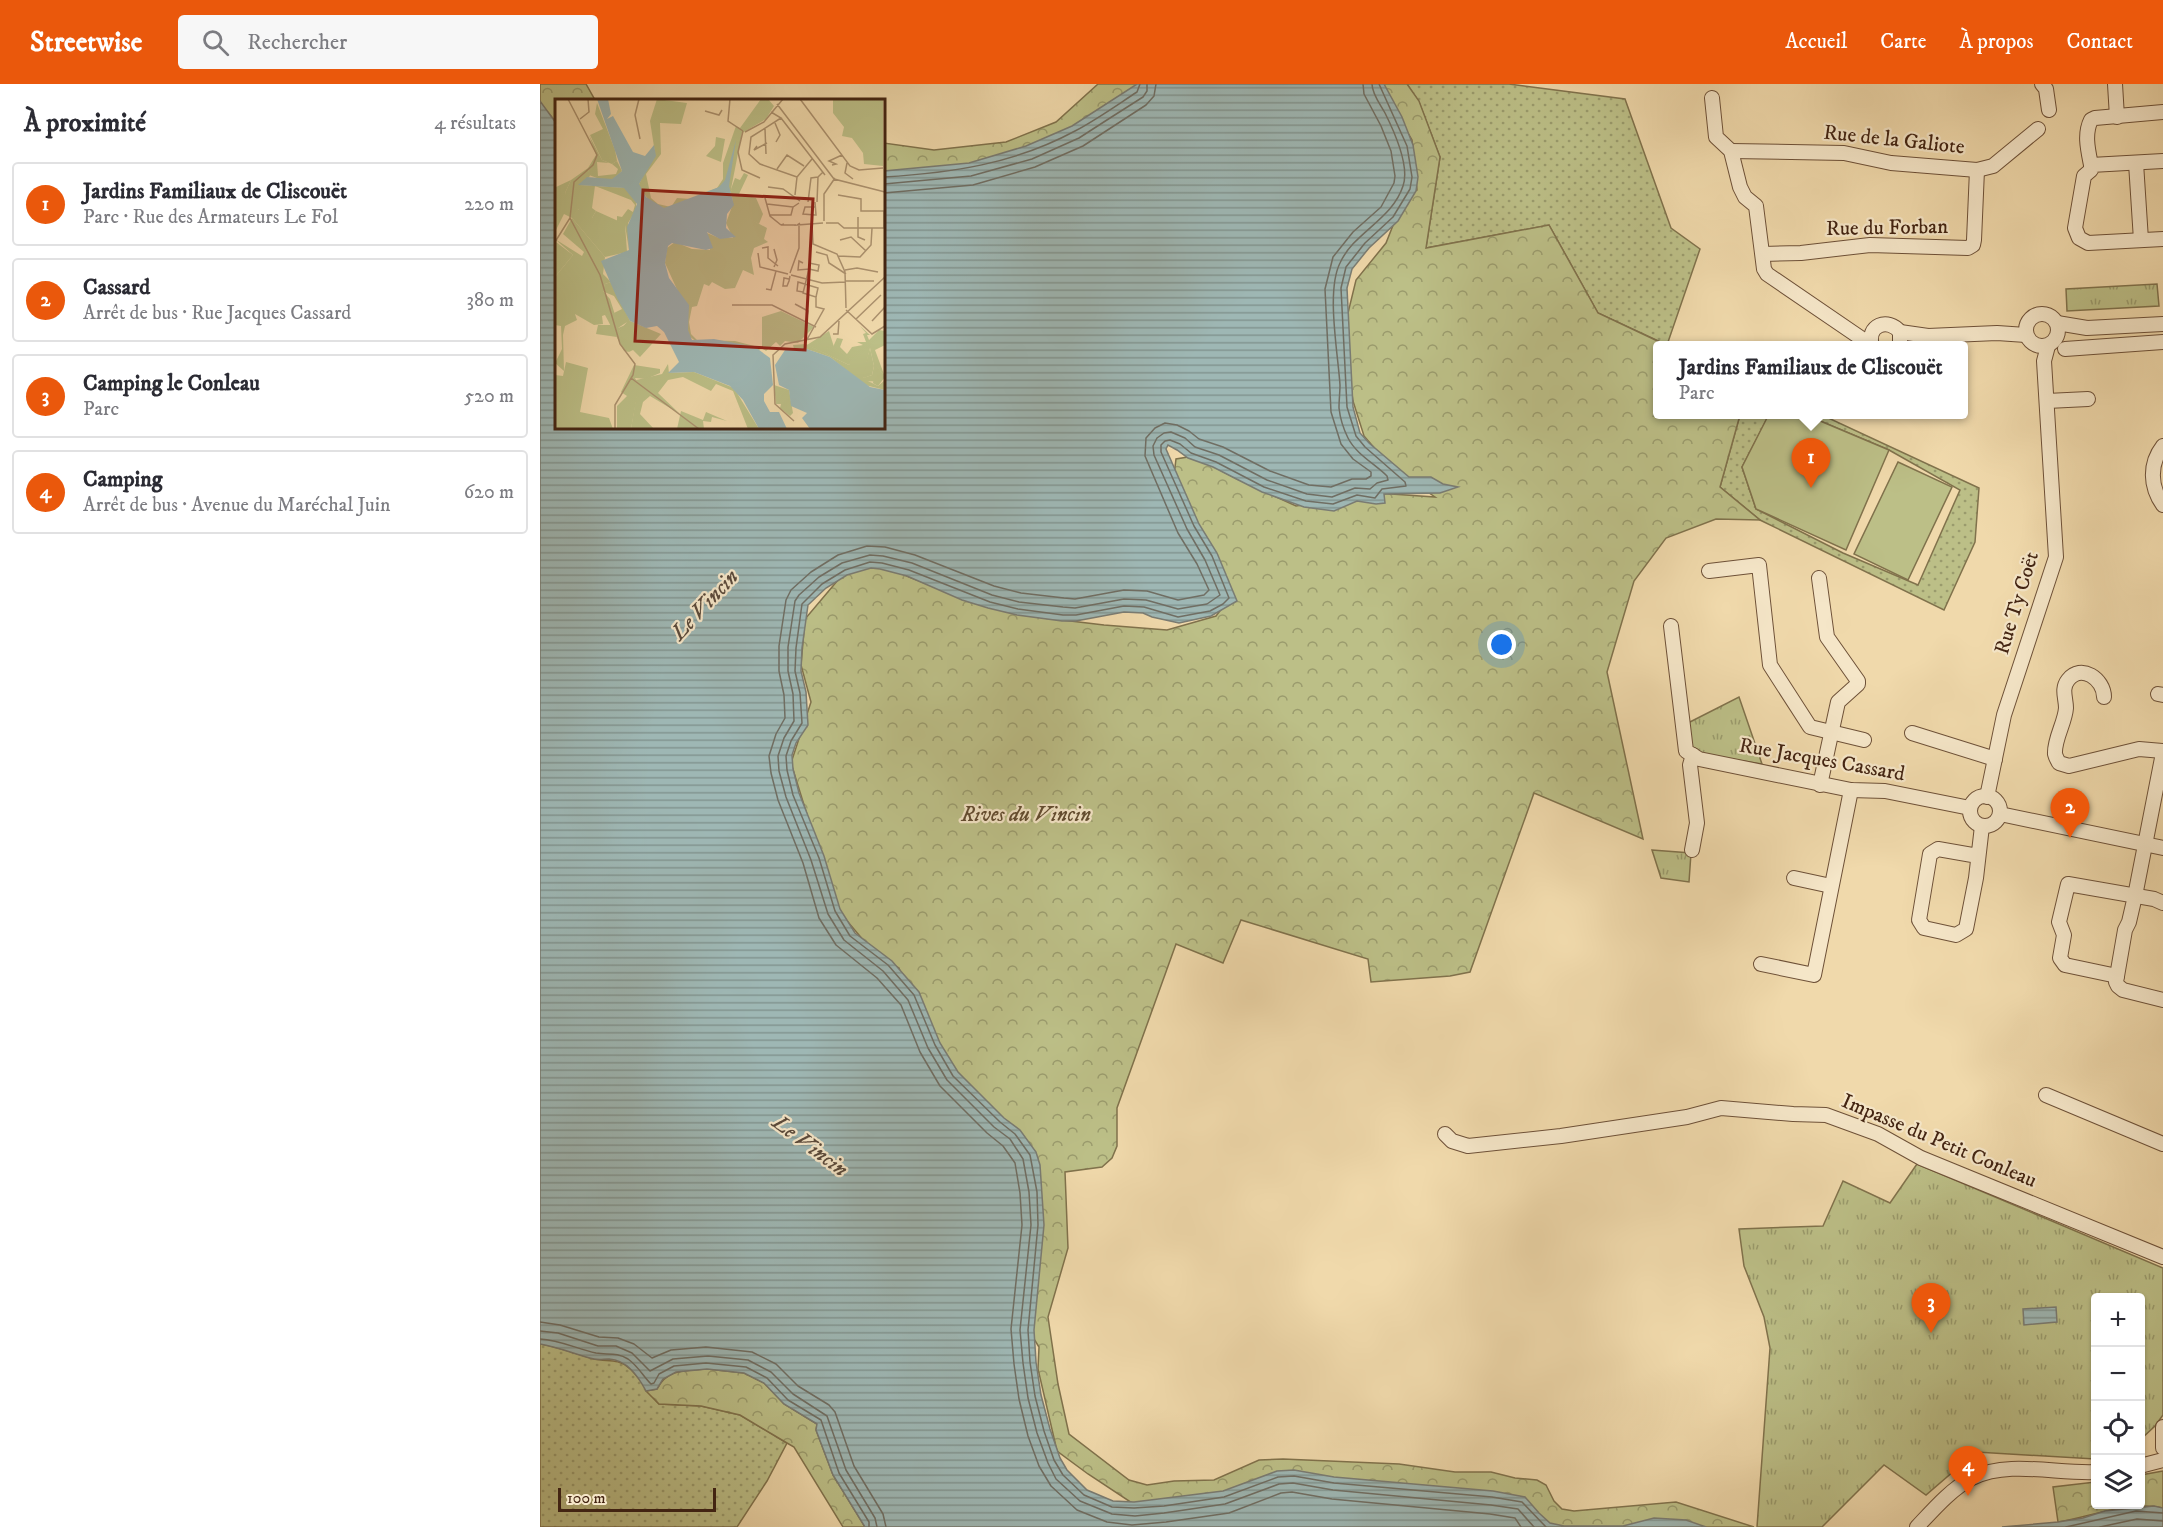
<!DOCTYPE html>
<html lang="fr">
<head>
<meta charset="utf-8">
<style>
  body { margin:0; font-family:"IM FELL DW Pica",serif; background:#f7f7f7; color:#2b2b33 }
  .controls { position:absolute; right:18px; bottom:18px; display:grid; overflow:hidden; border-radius:6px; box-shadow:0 2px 4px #0004 }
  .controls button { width:54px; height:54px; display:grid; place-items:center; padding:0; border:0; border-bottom:2px solid #e1e1e2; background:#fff; color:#2b2b33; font:30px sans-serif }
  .scale { position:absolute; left:18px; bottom:15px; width:158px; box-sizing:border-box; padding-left:6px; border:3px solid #432412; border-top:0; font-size:16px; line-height:21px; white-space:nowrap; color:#432412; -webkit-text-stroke:4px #f5e6c8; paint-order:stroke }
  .you { position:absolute; left:962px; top:561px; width:21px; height:21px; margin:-15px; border:4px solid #fff; border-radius:50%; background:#1a73e8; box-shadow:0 0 0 9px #1a73e833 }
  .badge { display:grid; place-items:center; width:39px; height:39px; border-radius:50%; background:#ea580c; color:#fff; font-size:20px; font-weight:700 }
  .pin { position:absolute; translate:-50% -50px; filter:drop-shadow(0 2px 3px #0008) }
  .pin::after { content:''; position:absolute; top:32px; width:21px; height:18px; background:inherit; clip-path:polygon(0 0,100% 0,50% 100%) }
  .popup { position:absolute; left:1113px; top:257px; width:315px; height:78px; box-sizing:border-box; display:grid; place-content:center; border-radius:6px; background:#fff; filter:drop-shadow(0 2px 4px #0005); font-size:20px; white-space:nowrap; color:#7c7c81 }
  .popup b { font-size:22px; color:#2b2b33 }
  .popup::after { content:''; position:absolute; left:50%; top:100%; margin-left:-12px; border:12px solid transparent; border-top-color:#fff }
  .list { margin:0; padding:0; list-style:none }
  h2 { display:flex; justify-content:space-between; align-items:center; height:78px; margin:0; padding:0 24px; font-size:26px }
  h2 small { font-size:20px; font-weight:400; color:#7c7c81 }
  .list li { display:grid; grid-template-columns:39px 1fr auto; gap:18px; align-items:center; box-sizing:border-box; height:84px; margin:0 12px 12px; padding:0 12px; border:2px solid #e1e1e2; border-radius:6px }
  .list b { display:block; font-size:22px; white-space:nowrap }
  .list p { margin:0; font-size:20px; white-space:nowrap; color:#7c7c81 }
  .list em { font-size:20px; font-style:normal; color:#7c7c81 }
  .icon { flex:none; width:33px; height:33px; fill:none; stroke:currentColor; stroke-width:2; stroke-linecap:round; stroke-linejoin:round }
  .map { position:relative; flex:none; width:1623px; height:1443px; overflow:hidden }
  header { display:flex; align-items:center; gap:36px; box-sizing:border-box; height:84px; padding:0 30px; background:#ea580c; color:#fff }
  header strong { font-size:28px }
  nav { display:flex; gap:33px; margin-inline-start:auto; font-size:21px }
  .search { width:420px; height:54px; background:#f7f7f7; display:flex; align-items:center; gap:15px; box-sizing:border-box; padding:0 21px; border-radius:6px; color:#7c7c81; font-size:22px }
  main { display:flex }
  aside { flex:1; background:#fff }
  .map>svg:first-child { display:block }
  .grass { fill:url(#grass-dots); stroke:#80724c; stroke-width:1.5 }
  .forest { fill:url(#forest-crowns); stroke:#80724c; stroke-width:1.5 }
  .park { fill:url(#park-tufts); stroke:#80724c; stroke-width:1.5 }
  .garden { fill:#bcbf87; stroke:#80724c; stroke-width:1.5 }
  .water { fill:url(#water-rules); stroke:#7a7c73; stroke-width:1.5 }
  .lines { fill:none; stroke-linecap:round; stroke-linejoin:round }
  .shore { stroke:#706e63; stroke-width:1.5 }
  .minor-casing { stroke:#6e5138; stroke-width:16 }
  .minor { stroke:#f5e6c8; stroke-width:14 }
  .labels { text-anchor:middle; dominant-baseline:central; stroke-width:4.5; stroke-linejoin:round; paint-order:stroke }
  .street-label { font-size:21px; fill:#432412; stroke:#f5e6c8 }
  .park-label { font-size:21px; font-style:italic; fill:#614b2f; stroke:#f5e6c8 }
  .water-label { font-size:22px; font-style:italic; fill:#5a493a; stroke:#f5e6c8 }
  .inset-road { fill:none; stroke:#ab916e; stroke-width:1.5 }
  .view { fill:#8f2418; fill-opacity:0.15; stroke:#8f2418; stroke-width:3 }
  .inset-edge { fill:none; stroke:#432412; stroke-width:3 }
</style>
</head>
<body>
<header>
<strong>Streetwise</strong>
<div class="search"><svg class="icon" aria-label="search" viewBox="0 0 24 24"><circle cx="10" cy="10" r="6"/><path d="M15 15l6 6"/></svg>Rechercher</div>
<nav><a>Accueil</a><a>Carte</a><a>À propos</a><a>Contact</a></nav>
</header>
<main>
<aside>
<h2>À proximité<small>4 résultats</small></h2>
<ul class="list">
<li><span class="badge">1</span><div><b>Jardins Familiaux de Cliscouët</b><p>Parc · Rue des Armateurs Le Fol</p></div><em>220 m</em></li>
<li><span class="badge">2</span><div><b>Cassard</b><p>Arrêt de bus · Rue Jacques Cassard</p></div><em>380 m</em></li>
<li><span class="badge">3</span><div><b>Camping le Conleau</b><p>Parc</p></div><em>520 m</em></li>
<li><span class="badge">4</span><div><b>Camping</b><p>Arrêt de bus · Avenue du Maréchal Juin</p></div><em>620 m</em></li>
</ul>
</aside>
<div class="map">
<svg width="1623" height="1443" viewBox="0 0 1623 1443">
  <defs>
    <pattern id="grass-dots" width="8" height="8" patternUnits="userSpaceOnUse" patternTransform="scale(1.5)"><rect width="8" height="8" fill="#bcbf87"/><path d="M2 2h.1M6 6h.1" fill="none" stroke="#9a9b6d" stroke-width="1.8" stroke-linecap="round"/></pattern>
    <pattern id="forest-crowns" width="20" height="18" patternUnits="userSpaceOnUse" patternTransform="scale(1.5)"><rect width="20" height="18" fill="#bcbf87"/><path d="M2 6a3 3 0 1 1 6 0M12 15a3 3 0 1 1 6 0" fill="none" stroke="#9a9b6d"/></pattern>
    <pattern id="park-tufts" width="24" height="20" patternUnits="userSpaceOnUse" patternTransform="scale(1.5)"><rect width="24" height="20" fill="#bcbf87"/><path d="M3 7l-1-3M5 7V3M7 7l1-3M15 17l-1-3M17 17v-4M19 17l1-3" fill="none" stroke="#9a9b6d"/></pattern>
    <pattern id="water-rules" width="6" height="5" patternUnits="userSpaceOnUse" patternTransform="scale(1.5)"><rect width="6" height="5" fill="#9eb7b4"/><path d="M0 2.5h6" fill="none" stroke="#829591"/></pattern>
  </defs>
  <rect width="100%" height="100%" fill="#f0d9ab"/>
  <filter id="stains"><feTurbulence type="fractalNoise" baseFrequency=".00333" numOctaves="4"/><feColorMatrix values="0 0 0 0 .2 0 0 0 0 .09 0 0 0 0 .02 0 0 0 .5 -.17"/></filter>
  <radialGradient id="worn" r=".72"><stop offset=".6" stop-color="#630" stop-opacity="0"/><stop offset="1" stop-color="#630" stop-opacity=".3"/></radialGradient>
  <g class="grass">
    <path d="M867,0H969L1085,15L1131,144L1160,165L1127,261L1058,229L1009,141L886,164L900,73L879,18Z"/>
    <path d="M1200,331H1229L1202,383L1216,425L1303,469L1378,501L1420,406L1349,366L1266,331H1282L1439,404L1435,458L1404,526L1220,436L1180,403Z"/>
    <path d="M0,1260C19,1263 36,1270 54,1275C67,1278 78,1274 89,1284C99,1292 108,1309 119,1320L161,1322L200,1331L247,1359L227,1397L197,1443H0Z"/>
  </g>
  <g class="forest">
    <path d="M0,0H46L55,16H16V38L0,19Z"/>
    <path d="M558,0H613L498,70L344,100V59L394,66L466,58L516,38Z"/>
    <path d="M839,0H867L879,17L900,73L886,164L1009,141L1058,229L1126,261L1118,262V330L1200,331L1180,403L1220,436L1176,435L1126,454L1094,497L1067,588L1103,755L994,709L930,888L910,892L831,898L828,875L701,836L683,879L636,860L577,1024V1062L572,1074L562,1083L525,1088L528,1164L508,1233L518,1300L529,1350L589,1396L607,1401L634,1397L674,1396L719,1376L743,1375L859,1380L915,1388H951L975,1394L997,1396L1006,1401L1014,1417L1022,1425L1034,1427L1136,1418L1214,1443H1005L598,1423L548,1390L517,1367L498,1285L499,1263L489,1247L406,988L371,918L359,884L336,871L296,824L251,679L271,618L261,581L265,535L309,483L335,477L369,493L434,518L505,534L564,541L627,546L676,532L683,523L632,408L636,375L654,372L697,395L756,422L837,409L895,413L850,382L824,352L813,317L807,276V233L816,196L846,159L865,111L877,106L872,56Z"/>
    <path d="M167,1285L204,1289L224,1299L244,1320L277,1340L276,1346L293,1391L325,1443H303L254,1363L247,1359L200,1331L161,1322L119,1320L106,1307L117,1305C128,1284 146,1287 167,1285Z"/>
    <path d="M1623,1387V1424C1589,1416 1551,1433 1518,1438L1513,1403L1555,1398L1556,1420H1600L1601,1391Z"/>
  </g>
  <g class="park">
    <path d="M1617,200L1619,222L1527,227L1526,205Z"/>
    <path d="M1199,613L1222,680L1154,669L1146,640Z"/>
    <path d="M1112,766L1151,769L1149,798L1121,794Z"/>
    <path d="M1377,1080L1623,1184V1331L1615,1342L1601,1355L1600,1214H1556L1555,1375L1436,1368L1386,1411L1344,1381L1282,1443H1217L1230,1264L1224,1233L1204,1182L1199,1145L1283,1142L1303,1097L1350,1119Z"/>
  </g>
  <g class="garden">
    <path d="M1229,330L1266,331L1349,366L1306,466L1216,425L1202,383Z"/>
    <path d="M1358,378L1412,403L1368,496L1314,470Z"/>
  </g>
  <g class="water">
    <path d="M597,0H844L862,33L873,61L878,93L876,107L858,137L829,164L812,185L807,204L813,323L820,349L829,359L869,393H891L903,400L918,403L900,409L844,410L845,419L836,420L817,417L794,427L764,423L722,408L673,383L648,374L637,366L628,361L626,365L659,440L677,469L697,517L671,532L639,539L612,533L603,529L584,528L536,537H522L477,531L448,524L422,516L367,492L340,485L331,484L307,491L286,504L268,521L262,564L261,587L266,608L268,641L256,659L252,671L253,685L259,709L284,772L300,825L315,849L352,877L379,908L400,959L418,988L464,1034L480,1046L496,1068L500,1081L504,1141L494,1246L496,1278L501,1311L510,1345L520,1374L527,1386L547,1406L573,1417L594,1418L683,1407L737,1387L754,1386L794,1393L953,1407L985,1413L999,1429L1010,1439L1024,1442H1083L1114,1434L1146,1436L1166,1443H325L293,1391L276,1346L277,1340L244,1320L224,1299L204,1289L167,1285L136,1288L123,1295L117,1305L106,1307C98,1292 87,1276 69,1275C64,1275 59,1276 54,1275C36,1271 19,1263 0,1260V17L16,39V344H344V87L429,79L486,62L532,42Z"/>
    <path d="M1516,1223L1517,1238L1484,1241L1483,1225Z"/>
    <path d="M1614,1422L1623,1424V1443H1462L1518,1438L1543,1434L1565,1427Z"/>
  </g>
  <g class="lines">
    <g class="shore">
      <path d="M823,0L824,10L841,42L851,67L855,92L854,99L841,123L813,148L793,173L785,205L791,328L801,360L813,375L831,388V392L826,395H812L791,403L769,401L730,387L683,363L659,355L649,347L637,341L625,339L615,344L606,354L605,372L638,449L657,480L669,506L664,511L638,516L607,507L584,506L535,515L524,514L481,509L454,502L375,471L345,463L327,462L298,471L271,488L251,506L246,516L239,562V587L244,611L245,634L236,650L229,672L231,689L238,716L263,779L279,834L296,861L337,894L361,921L380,968L400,1002L447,1049L463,1062L475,1079L480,1109L482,1141L471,1245L474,1280L479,1315L488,1352L499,1382L511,1402L537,1426L567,1438L592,1441L626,1438L689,1429L741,1409L752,1408L792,1415L950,1430L975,1434L981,1443"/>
      <path d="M832,0C832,10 840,20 845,29C854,47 870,82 863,102C852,136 814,148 800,179C786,207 798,269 800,301C800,308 799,316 799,324C800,333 804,346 808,354C816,370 835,380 847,392L848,396L837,399L830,405L815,404L792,413L767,410L727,396L679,371L655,363L645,354L631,348L624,349L617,354L613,362L614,371L647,445L665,476L680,511L667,520L638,525L606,516L584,515L535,524L523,523L479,518L452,511L372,479L343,472L330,471L302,479L279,493L259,511L255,517L248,563V587L253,610L254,637L244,654L238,672L239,687L246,713L271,776L288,830L304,856L343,887L368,916L388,964L407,996L454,1043L470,1055L483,1075L489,1108L491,1141L480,1246L483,1279L488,1314L497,1349L508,1379L516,1395L540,1417L572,1430L595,1432L624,1429L685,1420L739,1400L753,1399L793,1406L951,1421L978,1425L994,1443"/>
      <path d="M839,0L867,62L872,93L870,105L853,133L825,159L806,183L801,204L807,323L816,352L825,363L865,398L866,402L842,405L835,414L817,411L793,420L766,417L724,403L676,378L651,369L640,360L630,356L625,357L621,361V368L654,442L672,472L689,514L683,520L670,527L638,533L604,523L584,522L536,531H523L478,525L450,518L369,486L342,479L330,478L305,486L282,500L262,520L256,564L255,587L260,609L262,639L251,657L246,672L247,686L253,711L279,774L295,827L310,852L348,881L374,911L395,961L413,992L460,1038L475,1050L490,1071L497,1108L498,1141L488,1246L490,1278L495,1312L504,1347L514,1376L523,1391L544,1411L572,1423L594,1424L624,1422L684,1413L738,1393L754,1392L794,1399L952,1413L982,1418L1006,1443"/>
      <path d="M344,93C411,89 474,80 535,47C556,36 577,21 597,8L600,0"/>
      <path d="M344,100L431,92L492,75L539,54L570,34L603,13L607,7V0"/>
      <path d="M344,109L433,101L495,83L543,62L606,21L614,12L616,0"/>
      <path d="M0,1238L20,1241L59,1253L78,1254L94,1260L112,1274L131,1266L166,1263L212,1268L236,1280L258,1302L289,1321L295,1328L314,1382L343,1430L346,1443"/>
      <path d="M0,1247L18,1249L58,1262H76L92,1269L110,1287L133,1275L168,1272L208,1276L231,1288L253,1310L287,1332L306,1386L335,1434L337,1443"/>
      <path d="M0,1255C20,1256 37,1265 56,1269C67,1271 77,1268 88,1275C98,1282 103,1292 111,1300L114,1299L119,1290L134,1282L166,1279L206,1283L227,1294L248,1316L281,1336L299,1389L329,1438V1443"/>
      <path d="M1526,1443L1596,1427L1623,1429"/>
      <path d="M1560,1443L1597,1435L1623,1437"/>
    </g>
    <defs>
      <g id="minor">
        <path d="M1502,0L1506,5L1509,26"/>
        <path d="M1575,0L1577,33"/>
        <path d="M1172,14L1176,53L1191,67L1200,103L1205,113L1216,122L1224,185L1227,190L1331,261"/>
        <path d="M1191,67L1304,69L1351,79L1437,86L1453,82L1498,45"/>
        <path d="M1623,77L1551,81V86L1544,92L1535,144L1539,154L1548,159L1623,155"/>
        <path d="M1596,79L1601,156"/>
        <path d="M1551,81C1548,66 1544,50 1551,36L1555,34L1623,28"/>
        <path d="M1223,170L1261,169L1330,161L1428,164L1433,161L1434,156L1437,86"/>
        <circle cx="1502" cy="246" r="16"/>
        <path d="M1517,239L1547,244L1623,240"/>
        <path d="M1360,248L1388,252L1457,249L1486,251"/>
        <path d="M1332,262C1326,241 1348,233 1360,248V262"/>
        <path d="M1525,265L1623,258"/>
        <path d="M1507,317L1548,315"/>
        <path d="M1623,362C1609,380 1610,403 1623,421"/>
        <path d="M1169,487L1219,481L1230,581L1270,643L1324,656"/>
        <path d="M1279,494L1287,553L1318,597V600L1298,618L1280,701"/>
        <path d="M1131,542L1146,667L1159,675L1311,706L1345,707L1430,724"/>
        <path d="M1618,610L1623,611"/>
        <path d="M1564,613C1564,595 1541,579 1528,596C1521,605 1526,614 1526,624C1525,639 1514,655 1515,670C1516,674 1517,675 1519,679L1529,682L1599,665L1623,667"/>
        <path d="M1372,649L1455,675"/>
        <path d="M1623,669L1595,812L1589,838L1585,846L1576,898L1578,902L1583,906L1623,916"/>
        <circle cx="1445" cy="727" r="15"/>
        <path d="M1447,713L1464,631L1516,473L1504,277L1508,262"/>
        <path d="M1460,730L1623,764"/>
        <path d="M1152,766L1157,739L1150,681L1153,671"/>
        <path d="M1438,772L1398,765L1390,770L1379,836L1384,844L1416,851L1426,845L1436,794L1442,742"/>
        <path d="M1254,794L1291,802"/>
        <path d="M1221,880L1274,891L1311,706"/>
        <path d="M1577,892L1525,881L1520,874L1524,851L1519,838L1528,800L1614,815L1623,819"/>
        <path d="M1506,1011L1623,1060"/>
        <path d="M905,1050L912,1057L928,1062L1021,1052L1147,1033L1181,1024L1253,1030L1286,1031L1338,1050L1381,1074L1623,1173"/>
        <path d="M1623,1343V1364"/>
        <path d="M1600,1382L1623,1376"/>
        <path d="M1377,1443C1393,1426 1411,1405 1432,1394C1469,1376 1516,1390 1556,1388"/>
      </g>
    </defs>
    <use href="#minor" class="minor-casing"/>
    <use href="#minor" class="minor"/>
  </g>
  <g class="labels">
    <g class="street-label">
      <text transform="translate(1354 56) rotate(6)">Rue de la Galiote</text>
      <text transform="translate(1347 144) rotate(-1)">Rue du Forban</text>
      <text transform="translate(1477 519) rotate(-73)">Rue Ty Coët</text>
      <text transform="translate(1282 676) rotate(10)">Rue Jacques Cassard</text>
      <text transform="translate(1399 1057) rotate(23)">Impasse du Petit Conleau</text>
    </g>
    <g class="park-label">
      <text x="486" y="731">Rives du Vincin</text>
    </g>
    <g class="water-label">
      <text transform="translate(165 521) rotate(-47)">Le Vincin</text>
      <text transform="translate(270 1062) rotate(37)">Le Vincin</text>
    </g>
  </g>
  <g transform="translate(15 15)">
    <rect width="330" height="330" fill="#f0d9ab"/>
    <path d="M34,36L47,61L54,64L42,63L43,77L61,75L63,70L57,65L62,62L67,72L58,80V85L34,76L33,69L41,56ZM189,74L193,76L184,95L201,99L208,115L204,125L179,113L176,90L180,79L185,81ZM16,81L10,94L21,109L37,119L41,112L70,125L72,153L50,158L17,119L9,115L0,133L1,88ZM1,143L18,156L0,178V145ZM56,183L75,222L106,235L85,258L78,251L74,253L66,242L64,232L72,223L63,229L59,214L67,210L59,197L47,192L50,185ZM43,226H58L62,238L41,235ZM274,232L279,248L297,261L294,266L252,246ZM315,249L319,267L317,276L309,279L318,284L321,266L330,278L323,287L307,278ZM11,263L33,269L25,313L54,319L58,330H0V276L8,277ZM79,266L105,270V274L91,280L80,279L84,286L76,330H62V307L72,297L66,293ZM126,312L148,321L151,313L172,322L157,318L156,323L148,322L149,330H122Z" fill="#bcbf87"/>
    <path d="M102,0L132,4L126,25L105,24L106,55L91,75L96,99L103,105L116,108L122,99L136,100L162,89L168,80V64L181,27L185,29L206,0H213L219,7L211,20L187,34L176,90L181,104L180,113L192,111L197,121L212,129L209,140L213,143L199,149L196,159L199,176L188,171L180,189L170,190L157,183L154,187L149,185L142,207L137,208L134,223L136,235L142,241L180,242L207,249L203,252L142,243L134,237L125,197L110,164L112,149L120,143L137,150L155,151L152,134L164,139H178L171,124L179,102L171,82L166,88L113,113L93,100L83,87L100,54L95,22ZM42,4L60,51L62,62L57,65L47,61L35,36L48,30L40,15ZM161,38L170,40L166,63L151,57L160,47ZM33,69L35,77L25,86L70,89L81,103V111L73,124L74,151L70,126L62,122V117L67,118L73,110L78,113L80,106L76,101L40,87L37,109L41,112L37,119L31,121L23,110H15L10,94L16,81ZM17,119L50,158L48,175L56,183L50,185L48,192L55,200L61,219L67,222L63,229L73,225L64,232L74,253L69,252L50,216L47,217L48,225L39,226L20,215L22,221L10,227L8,236L9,272L0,264L7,250L6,227L0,226V178L18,156L0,140L27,157L29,153L8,135ZM305,227L315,236H312L314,241L324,231L330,232V246L320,251L330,278L321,267L324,283L313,282L323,287L330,281V291L310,286L275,258L249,249L239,250L238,246L251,245L294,266L296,261L278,248L282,239L288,240L285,248L292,255L297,248L308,246L302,243H311L308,235L311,234ZM315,249L319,267L317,276L308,279ZM113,265L114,274L139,273L179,289L204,330H193L178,292L161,285L156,292L128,278L113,281L103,294L125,315L95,297L88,303L85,315L99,330H76L83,287L77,282L107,275Z" fill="#bcbf87" fill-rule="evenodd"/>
    <path d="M226,212L259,228L243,244L230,242L225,247L221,243L211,252L207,249V218ZM219,286L234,291L238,314L235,317L225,309L226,305H221Z" fill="#bcbf87"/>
    <path d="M278,0H328V67L309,65L308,54L297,39L287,37L289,28L278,14Z" fill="#bcbf87"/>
    <path d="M42,0H53L56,15L52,20L58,17L78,53L90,57L99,46L101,57L84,85L91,98L109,109L164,88L170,81L181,41L174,87L179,106L172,115L171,129L181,138L165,140L152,133L158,149L151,151L117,144L113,147L110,164L114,179L134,206L133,231L137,241L159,240L200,248L215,259L218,286L209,295V302L215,313H224L232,330H204L188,301L175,287L139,273L113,274L124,263L109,233L102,227L91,229L75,222L62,199L46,162L74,151L72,128L82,105L69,89L23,86L32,78L57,80L67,72ZM249,249L275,258L315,288L330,291V330H255L247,319L252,314L236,307L234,291L224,286L220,266L230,251Z" fill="#9eb7b4"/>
    <path class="inset-road" d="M84,0L80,16L85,40M175,0L173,22L188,32M245,0L295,67L304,71L328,69M222,5L279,80L330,93M150,12L164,16L167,11M216,13L226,19L196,38L194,55L205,65L242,78M226,19L270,76M25,20L34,13L33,0M220,24L225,36L221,43M210,30L211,55M188,32L183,53L187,71L205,79M190,33L209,23L228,0M202,47L199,51L212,44M292,64L290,74L298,80M277,66L281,65L274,62L287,56M222,70L232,56L249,67M213,88L228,90L245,102M240,96L242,78L257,60M283,96L306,100V112H329V129M210,99L215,117L226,126M253,103L256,79L263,78M260,103L261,116H260L248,115L250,108H261M262,103L263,78L268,73M212,105L238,108L244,104M215,116H236L238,108M303,118V138L310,141M15,119L45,176L65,245L80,265L78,276L60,306V330M269,122V95L280,79M245,124L242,126L268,124M271,124H283L289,129H329M229,125L226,126H241M257,125L258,145L282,155L290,173L291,209M285,141L296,138L311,152M0,143L15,119L19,83L38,66L42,56L13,0M207,149L213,148V159L223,167M261,153L272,156L274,164L291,175M203,154L205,168L233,175M283,157L305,158L316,146L317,129M248,164L244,162L243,171L254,170L248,194L261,198V208L269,210L250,244M254,164L264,166L263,172L254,170M219,168L222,161L219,150M290,171L302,169L323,173M235,174L244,149V127M236,176L267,184L291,183M234,180L229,179L228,187H232L234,182L235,177M291,182H319M211,190L216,191L221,172M248,193L242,192L243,183L263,189L261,198M240,205L253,212L251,223M177,206H217L261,228M291,211L317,235L330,227M301,220L326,196M317,222L330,208M278,235H283L284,222M76,279L144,330M239,322L220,305L218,256L230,245L265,238L330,178"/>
    <path class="view" d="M88,91L258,100L250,251L80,242Z"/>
    <rect width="330" height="330" class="inset-edge"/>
  </g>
  <rect width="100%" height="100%" filter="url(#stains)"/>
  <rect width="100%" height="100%" fill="url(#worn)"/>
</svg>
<div class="controls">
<button>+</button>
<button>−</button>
<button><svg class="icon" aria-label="locate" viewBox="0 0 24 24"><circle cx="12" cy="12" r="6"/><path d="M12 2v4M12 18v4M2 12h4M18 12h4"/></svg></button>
<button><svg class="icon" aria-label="layers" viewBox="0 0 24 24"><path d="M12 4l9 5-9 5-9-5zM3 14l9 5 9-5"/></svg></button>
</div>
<div class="scale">100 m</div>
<div class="you"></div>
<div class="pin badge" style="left:1271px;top:404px">1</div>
<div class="popup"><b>Jardins Familiaux de Cliscouët</b>Parc</div>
<div class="pin badge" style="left:1530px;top:754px">2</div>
<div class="pin badge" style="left:1391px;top:1249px">3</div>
<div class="pin badge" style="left:1428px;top:1412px">4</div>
</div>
</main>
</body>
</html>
